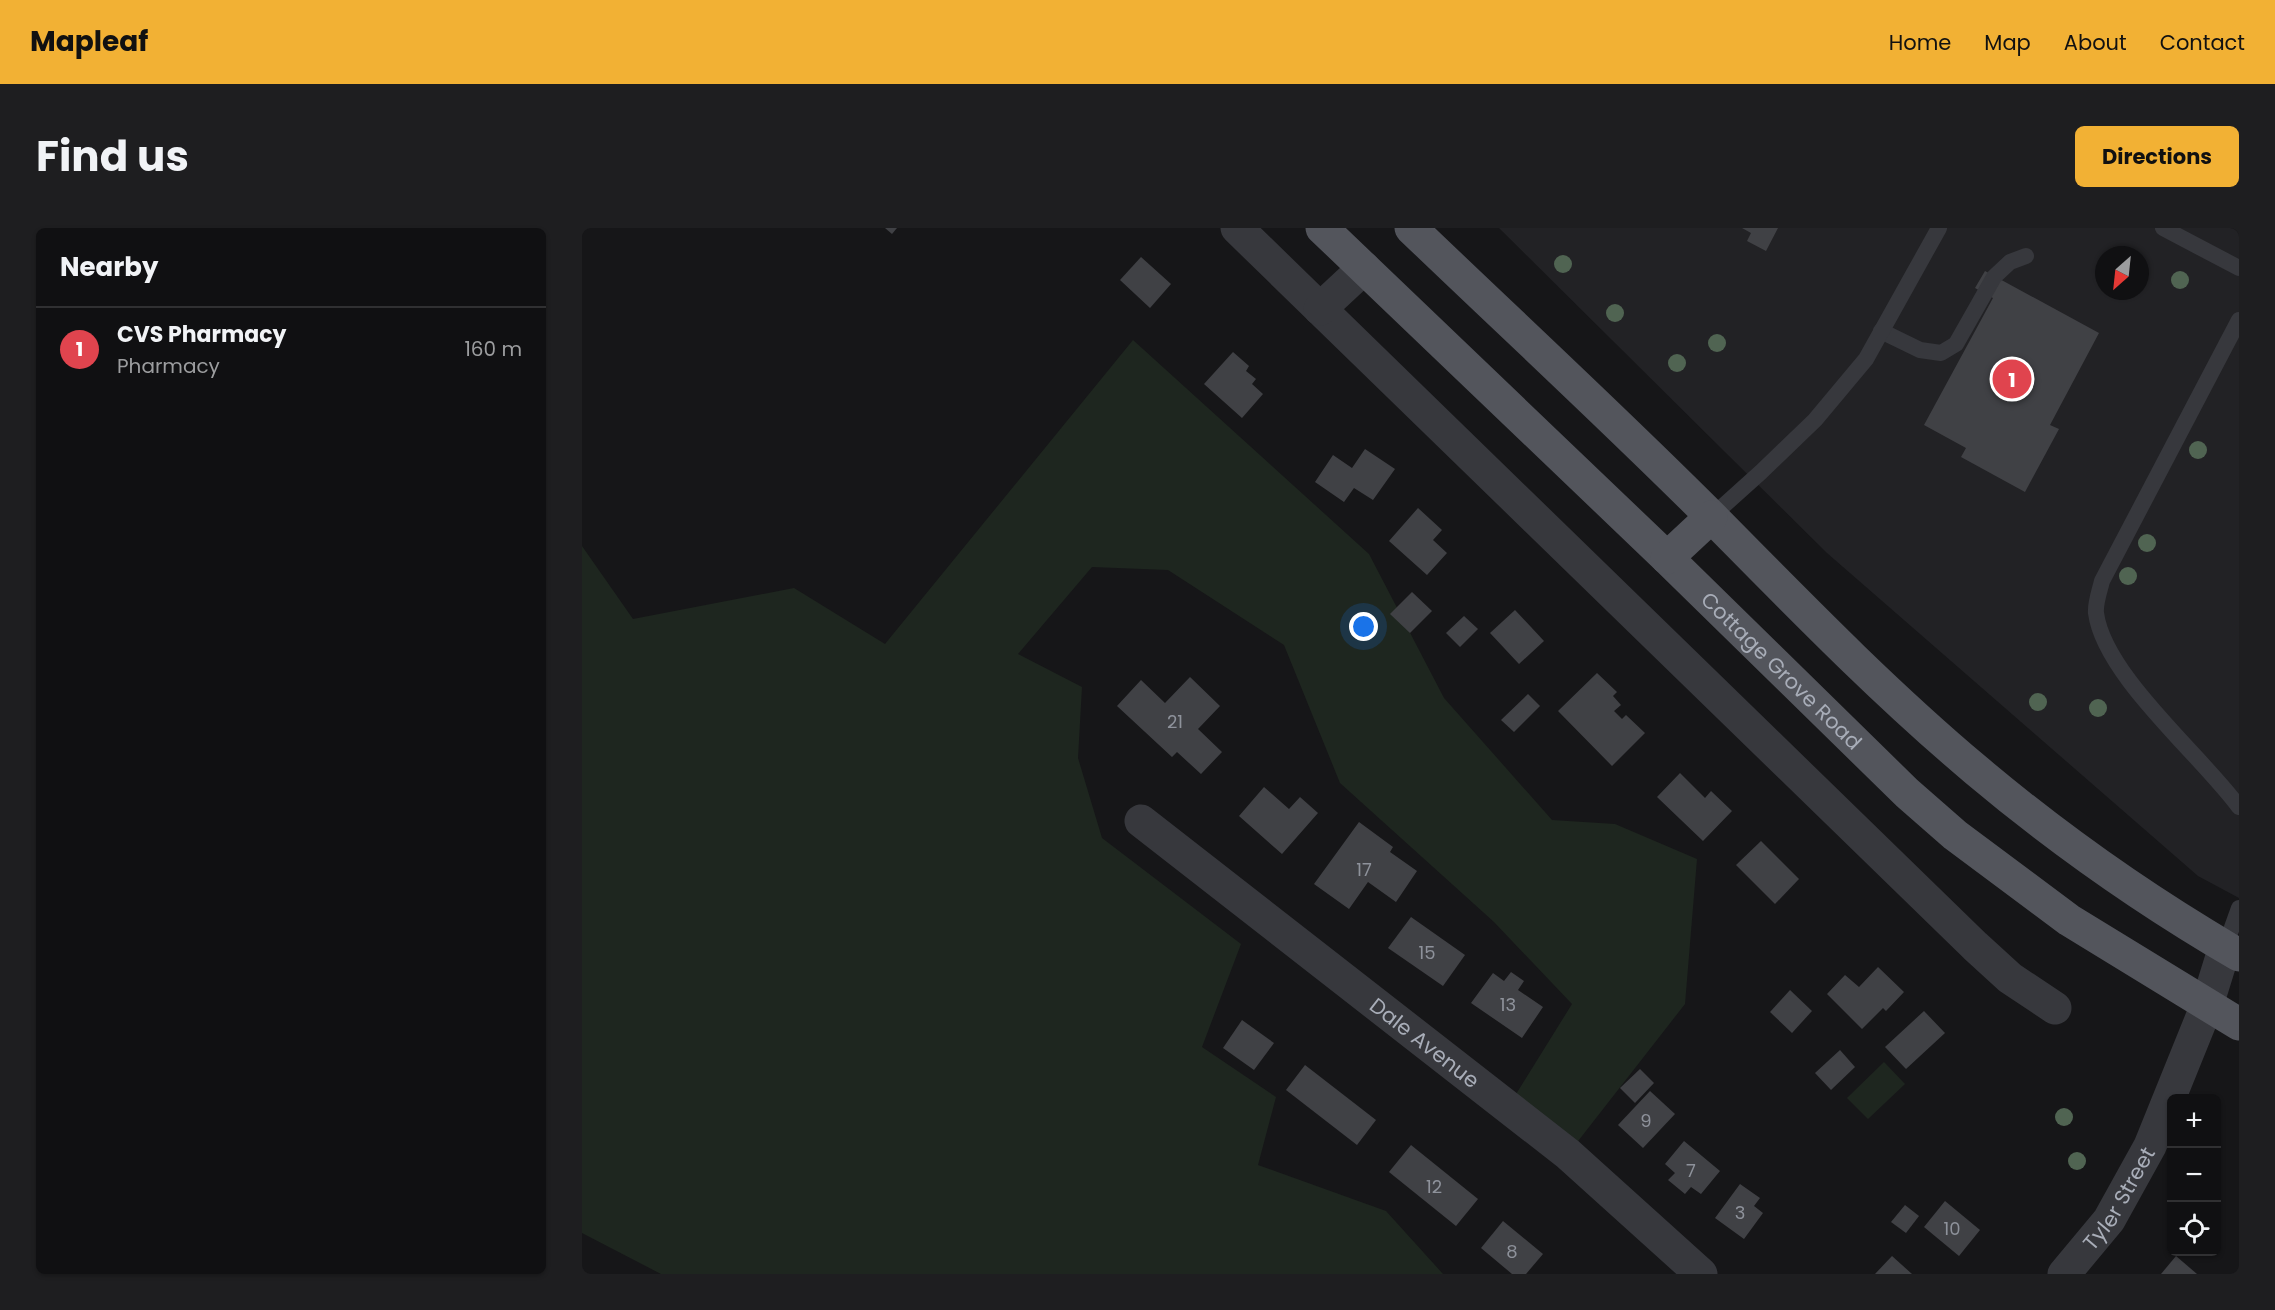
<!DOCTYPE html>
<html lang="en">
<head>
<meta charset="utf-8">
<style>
  body { margin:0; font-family:Poppins,sans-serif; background:#1e1e20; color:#f1f3f6 }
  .controls { position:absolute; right:18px; bottom:18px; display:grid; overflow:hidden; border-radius:9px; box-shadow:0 2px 4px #0004 }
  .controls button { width:54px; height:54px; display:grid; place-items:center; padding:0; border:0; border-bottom:2px solid #303032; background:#101012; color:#f1f3f6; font:30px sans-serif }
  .compass { position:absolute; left:1513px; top:18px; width:54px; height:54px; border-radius:50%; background:#101012; box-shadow:0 2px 4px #0004; rotate:207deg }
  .you { position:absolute; left:782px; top:399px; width:21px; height:21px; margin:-15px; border:4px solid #fff; border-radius:50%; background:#1a73e8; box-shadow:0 0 0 9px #1a73e833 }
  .badge { display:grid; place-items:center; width:39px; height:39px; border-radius:50%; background:#f2b134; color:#fff; font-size:20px; font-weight:700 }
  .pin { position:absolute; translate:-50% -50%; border:3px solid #fff; box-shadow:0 2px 6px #0006 }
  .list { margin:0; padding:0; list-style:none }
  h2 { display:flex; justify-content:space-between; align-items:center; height:78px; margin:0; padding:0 24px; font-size:26px }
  h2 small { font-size:20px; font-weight:400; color:#9c9d9f }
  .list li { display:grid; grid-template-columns:39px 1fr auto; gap:18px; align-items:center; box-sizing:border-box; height:84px; padding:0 24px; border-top:2px solid #303032 }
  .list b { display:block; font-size:22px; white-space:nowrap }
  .list p { margin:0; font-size:20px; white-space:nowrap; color:#9c9d9f }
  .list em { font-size:20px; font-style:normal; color:#9c9d9f }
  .icon { flex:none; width:33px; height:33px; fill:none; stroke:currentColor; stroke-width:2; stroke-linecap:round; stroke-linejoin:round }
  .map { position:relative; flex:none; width:1657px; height:1046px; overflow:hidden; border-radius:9px }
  header { display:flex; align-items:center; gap:36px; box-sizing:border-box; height:84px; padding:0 30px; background:#f2b134; color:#111 }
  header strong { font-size:28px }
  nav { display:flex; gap:33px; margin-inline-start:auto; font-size:21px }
  .intro { display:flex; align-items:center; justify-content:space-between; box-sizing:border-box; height:144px; padding:0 36px }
  h1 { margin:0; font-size:42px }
  .button { padding:15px 27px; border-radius:9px; background:#f2b134; color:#111; font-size:21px; font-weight:700 }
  main { display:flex; gap:36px; padding:0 36px }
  aside { flex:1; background:#101012; border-radius:9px; box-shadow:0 2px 4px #0004 }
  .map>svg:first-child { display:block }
  .built { fill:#222225; fill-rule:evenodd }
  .green { fill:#1e261f }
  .building { fill:#404145 }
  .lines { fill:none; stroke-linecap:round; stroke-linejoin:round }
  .lane { stroke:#37383d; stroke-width:16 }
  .street { stroke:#37383d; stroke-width:33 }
  .primary { stroke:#53555c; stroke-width:33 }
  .tree { fill:#506452 }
  .labels { text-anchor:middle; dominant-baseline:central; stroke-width:4.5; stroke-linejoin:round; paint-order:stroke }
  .number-label { font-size:18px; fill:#8e929b }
  .street-label { font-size:21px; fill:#a8adb8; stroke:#111113 }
</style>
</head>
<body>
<header>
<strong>Mapleaf</strong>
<nav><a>Home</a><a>Map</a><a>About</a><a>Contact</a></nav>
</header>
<div class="intro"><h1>Find us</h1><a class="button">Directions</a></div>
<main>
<aside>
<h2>Nearby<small></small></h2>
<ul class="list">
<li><span class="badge" style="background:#e0444e">1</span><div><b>CVS Pharmacy</b><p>Pharmacy</p></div><em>160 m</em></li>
</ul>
</aside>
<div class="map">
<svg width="1657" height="1046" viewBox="0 0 1657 1046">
  <rect width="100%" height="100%" fill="#161618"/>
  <path class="built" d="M917,0H1657V670L1616,648L1245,325ZM1522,27H1558V63H1522Z"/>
  <g class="green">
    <path d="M551,112L787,326L862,470L970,592L1033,596L1115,631L1103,776L986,926L926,879L990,776L912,694L758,555L702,417L586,342L510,339L436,426L500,459L496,530L520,610L659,716L620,819L694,869L676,937L804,983L861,1046H79L0,1005V318L51,391L212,360L303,416Z"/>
    <path d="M1302,834L1323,856L1286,891L1265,870Z"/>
  </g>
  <g class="building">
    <path d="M303,0H315L310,6Z"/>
    <path d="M1160,0H1196L1184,23L1165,13L1169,5Z"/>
    <path d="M559,29L589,56L568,80L538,52Z"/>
    <path d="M1403,43L1517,105L1468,197L1477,201L1443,264L1379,229L1384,220L1342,197L1411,70L1393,60Z"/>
    <path d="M651,124L667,138L664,143L674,151L670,156L681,166L660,190L622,156Z"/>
    <path d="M783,221L813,241L791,272L772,260L762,274L733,254L751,227L770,240Z"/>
    <path d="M836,280L860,302L851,312L865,325L845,347L807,313Z"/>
    <path d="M830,364L850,383L828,405L808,386Z"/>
    <path d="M933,382L962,413L937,436L908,405Z"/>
    <path d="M882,388L896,401L878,419L864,405Z"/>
    <path d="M1015,445L1035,464L1031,468L1039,477L1032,483L1040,491L1044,487L1063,505L1030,538L976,483Z"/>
    <path d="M608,449L638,478L616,501L640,524L619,546L595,524L590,529L535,478L559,452L583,475Z"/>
    <path d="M946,466L958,478L932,504L919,492Z"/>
    <path d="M1098,545L1123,570L1129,563L1150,583L1121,613L1075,569Z"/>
    <path d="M682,559L707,581L718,569L736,585L700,626L657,588Z"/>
    <path d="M777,594L811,619L808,624L835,643L814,674L786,654L767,681L732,656Z"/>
    <path d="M1179,613L1217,651L1193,676L1154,637Z"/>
    <path d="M829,689L883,727L861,758L806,720Z"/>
    <path d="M1296,739L1322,764L1304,783L1301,780L1280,801L1245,766L1263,747L1277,759Z"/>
    <path d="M929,744L942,753L936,762L961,779L940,810L889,775L911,745L922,753Z"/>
    <path d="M1208,762L1230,783L1210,805L1188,784Z"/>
    <path d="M1342,783L1363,805L1324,841L1303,819Z"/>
    <path d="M660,792L692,815L672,842L641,820Z"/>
    <path d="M1258,822L1273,839L1249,862L1233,845Z"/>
    <path d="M723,837L794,892L775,917L704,862Z"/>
    <path d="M1058,841L1072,855L1053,875L1038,860Z"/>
    <path d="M1068,863L1093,886L1061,920L1036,897Z"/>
    <path d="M1102,913L1138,943L1119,966L1109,959L1103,966L1086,952L1093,945L1083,936Z"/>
    <path d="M829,917L896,971L874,998L807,944Z"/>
    <path d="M1158,956L1178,970L1172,978L1181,985L1162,1011L1133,990Z"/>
    <path d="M1363,973L1398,1002L1377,1028L1342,999Z"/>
    <path d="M1323,977L1337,988L1324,1005L1309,994Z"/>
    <path d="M921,993L961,1026L944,1046H930L899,1020Z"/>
    <path d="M1310,1028L1330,1046H1293Z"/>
    <path d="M1594,1028L1615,1046H1579Z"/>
  </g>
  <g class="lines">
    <g class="lane">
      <path d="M1581,0L1657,40"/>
      <path d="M1657,92L1520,353C1518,362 1513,375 1514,385C1522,447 1619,527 1657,579"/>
      <path d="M1299,103L1338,122L1359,125L1374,116L1412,49L1428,34L1444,28"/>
      <path d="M1129,289L1179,244L1233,192L1284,131L1357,0"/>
      <path d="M1643,719L1657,680"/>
    </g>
    <g class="street">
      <path d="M655,0L1393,718L1428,750L1473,780"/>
      <path d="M738,81L782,40"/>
      <path id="s1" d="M559,593L986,926L1119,1046"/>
      <path id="s2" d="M1482,1046L1527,992L1568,918L1625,777L1643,719"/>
    </g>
    <g class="primary">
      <path id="s3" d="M740,0L1085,330L1325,565L1373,607L1487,692L1657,796"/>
      <path d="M829,0C929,96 1031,190 1129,288C1215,375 1300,463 1394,542C1476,611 1564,673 1657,727"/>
      <path d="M1085,330L1129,289"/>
    </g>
  </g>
  <g class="tree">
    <circle cx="981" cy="36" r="9"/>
    <circle cx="1598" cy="52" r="9"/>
    <circle cx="1033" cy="85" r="9"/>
    <circle cx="1135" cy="115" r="9"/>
    <circle cx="1095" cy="135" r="9"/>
    <circle cx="1616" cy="222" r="9"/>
    <circle cx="1565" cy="315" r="9"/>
    <circle cx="1546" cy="348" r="9"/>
    <circle cx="1456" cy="474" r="9"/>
    <circle cx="1516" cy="480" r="9"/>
    <circle cx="1482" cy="889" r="9"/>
    <circle cx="1495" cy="933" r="9"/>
  </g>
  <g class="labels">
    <g class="number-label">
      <text x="593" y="493">21</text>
      <text x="782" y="641">17</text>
      <text x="845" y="724">15</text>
      <text x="926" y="776">13</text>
      <text x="1064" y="892">9</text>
      <text x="1109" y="942">7</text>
      <text x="852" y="958">12</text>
      <text x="1158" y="984">3</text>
      <text x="1370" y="1000">10</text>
      <text x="930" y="1023">8</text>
    </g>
    <g class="street-label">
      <text stroke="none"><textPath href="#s3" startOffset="638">Cottage Grove Road</textPath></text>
      <text stroke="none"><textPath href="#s1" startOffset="360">Dale Avenue</textPath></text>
      <text stroke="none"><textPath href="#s2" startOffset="94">Tyler Street</textPath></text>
    </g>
  </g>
</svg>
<div class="controls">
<button>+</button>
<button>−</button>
<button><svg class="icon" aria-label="locate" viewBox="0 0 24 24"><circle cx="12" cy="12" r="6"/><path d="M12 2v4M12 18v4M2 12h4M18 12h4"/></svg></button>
</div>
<svg class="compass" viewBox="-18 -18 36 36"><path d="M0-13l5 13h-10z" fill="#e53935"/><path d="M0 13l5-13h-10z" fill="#9c9d9f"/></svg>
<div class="you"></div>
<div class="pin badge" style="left:1430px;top:151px;background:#e0444e">1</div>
</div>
</main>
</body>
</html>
